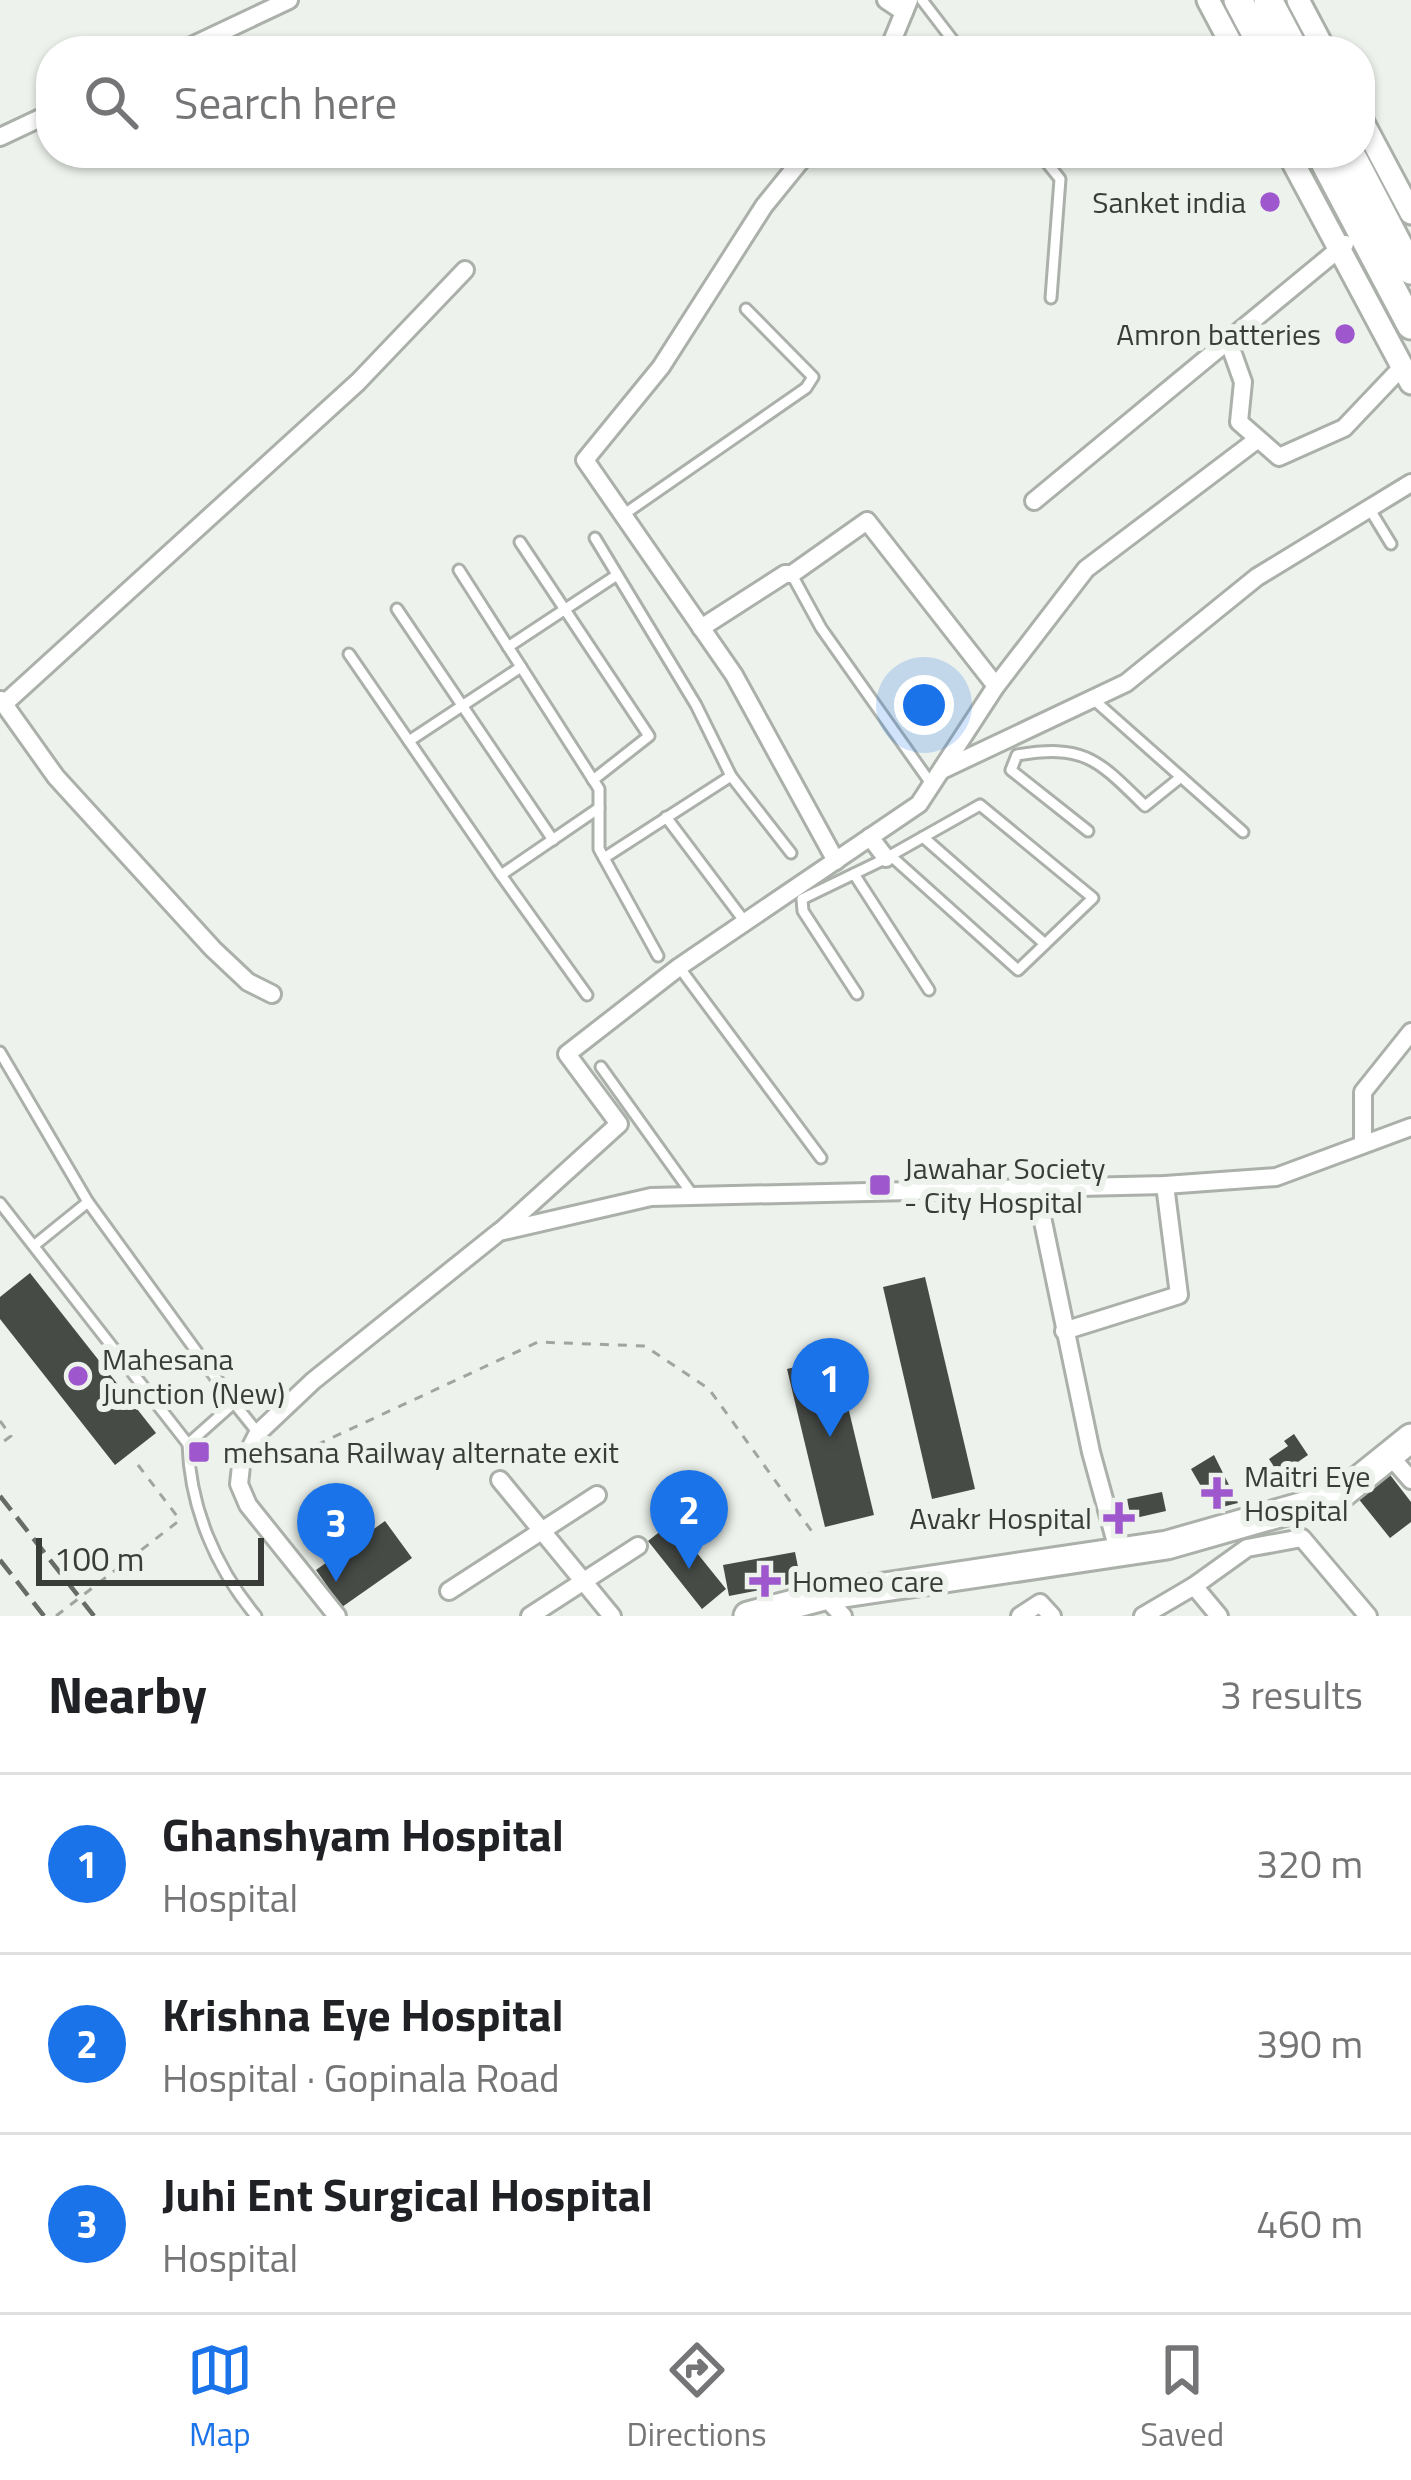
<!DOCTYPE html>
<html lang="en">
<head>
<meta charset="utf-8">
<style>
  body { margin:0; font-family:"Titillium Web",sans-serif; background:#f2f2f2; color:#202124 }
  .scale { position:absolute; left:36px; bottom:30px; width:228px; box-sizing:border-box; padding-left:12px; border:6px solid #3a3c39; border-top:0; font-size:33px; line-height:42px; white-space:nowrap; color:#3a3c39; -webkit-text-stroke:9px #edf2ec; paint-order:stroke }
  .you { position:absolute; left:924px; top:705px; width:42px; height:42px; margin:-30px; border:9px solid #fff; border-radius:50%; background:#1a73e8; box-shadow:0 0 0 18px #1a73e833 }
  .badge { display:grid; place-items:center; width:78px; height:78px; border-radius:50%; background:#1a73e8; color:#fff; font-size:39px; font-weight:700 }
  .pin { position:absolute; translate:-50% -99px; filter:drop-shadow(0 3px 6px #0008) }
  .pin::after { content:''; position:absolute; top:63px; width:42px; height:36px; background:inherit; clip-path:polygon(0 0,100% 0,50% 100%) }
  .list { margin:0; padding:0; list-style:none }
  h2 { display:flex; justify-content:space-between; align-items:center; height:156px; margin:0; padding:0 48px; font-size:51px }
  h2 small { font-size:39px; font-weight:400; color:#757577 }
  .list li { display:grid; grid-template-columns:78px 1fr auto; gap:36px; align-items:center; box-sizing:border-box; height:180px; padding:0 48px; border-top:3px solid #e0e0e0 }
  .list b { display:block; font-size:45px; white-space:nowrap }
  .list p { margin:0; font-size:39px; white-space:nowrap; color:#757577 }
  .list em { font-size:39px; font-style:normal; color:#757577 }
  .icon { flex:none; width:66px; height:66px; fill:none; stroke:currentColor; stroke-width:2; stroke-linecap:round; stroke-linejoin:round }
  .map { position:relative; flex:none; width:1411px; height:1616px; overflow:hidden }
  .search { position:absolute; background:#fff; box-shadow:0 3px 9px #0004; left:36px; right:36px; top:36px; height:132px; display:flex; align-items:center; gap:30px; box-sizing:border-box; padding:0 42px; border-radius:48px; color:#757577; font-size:45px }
  .sheet { height:696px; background:#fff }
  nav { display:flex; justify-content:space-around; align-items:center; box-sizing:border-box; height:168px; border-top:3px solid #e0e0e0; background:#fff; font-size:33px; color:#757577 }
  nav a { display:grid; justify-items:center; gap:6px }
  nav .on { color:#1a73e8 }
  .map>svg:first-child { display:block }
  .building { fill:#474b46 }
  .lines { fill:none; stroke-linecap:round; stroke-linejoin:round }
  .service-casing { stroke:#abb0aa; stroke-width:15 }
  .minor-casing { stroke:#abb0aa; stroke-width:22 }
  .tertiary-casing { stroke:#abb0aa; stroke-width:27 }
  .primary-casing { stroke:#abb0aa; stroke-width:33 }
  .path { stroke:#a1a4a0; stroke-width:3; stroke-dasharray:9 9; stroke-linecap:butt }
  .service { stroke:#fff; stroke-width:9 }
  .minor { stroke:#fff; stroke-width:16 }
  .tertiary { stroke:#fff; stroke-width:21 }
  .primary { stroke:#fff; stroke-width:27 }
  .rail { stroke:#696b68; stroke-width:4.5; stroke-dasharray:18 9; stroke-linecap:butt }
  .path-bridge { stroke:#a1a4a0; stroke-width:3; stroke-dasharray:9 9; stroke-linecap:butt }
  .poi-dot { fill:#9e57cc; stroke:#edf2ec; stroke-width:4.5 }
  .labels { text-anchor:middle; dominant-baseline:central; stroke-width:12; stroke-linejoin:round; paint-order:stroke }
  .poi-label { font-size:30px; fill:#3a3c39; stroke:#edf2ec; text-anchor:start }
</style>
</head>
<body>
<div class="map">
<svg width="1411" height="1616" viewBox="0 0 1411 1616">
  <rect width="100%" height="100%" fill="#edf2ec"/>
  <g class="building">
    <path d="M30,1273L156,1433L115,1465L0,1319V1297Z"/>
    <path d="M925,1277L975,1489L932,1499L883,1287Z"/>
    <path d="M836,1357L874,1515L825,1527L787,1369Z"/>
    <path d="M1294,1434L1308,1455L1279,1475L1269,1459L1288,1446L1284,1441Z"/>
    <path d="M1214,1455L1238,1503L1214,1509L1191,1469Z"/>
    <path d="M1384,1467L1411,1502V1522L1390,1538L1353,1492Z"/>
    <path d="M1162,1492L1166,1511L1131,1519L1127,1499Z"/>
    <path d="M385,1521L412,1558L342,1607L316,1570Z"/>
    <path d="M672,1522L726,1589L702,1609L648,1541Z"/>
    <path d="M795,1552L801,1582L729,1596L723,1565Z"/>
  </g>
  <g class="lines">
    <defs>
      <g id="service">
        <path d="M922,0L961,51"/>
        <path d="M1039,153L1060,179L1051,298"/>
        <path d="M1369,508L1391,544"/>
        <path d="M623,515L806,388L813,377L746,309"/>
        <path d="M595,538L696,705L731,776L604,858"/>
        <path d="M520,542L649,736L593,780"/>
        <path d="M459,570L599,789V849L658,956"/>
        <path d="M792,575L821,628L932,785"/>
        <path d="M397,609L553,840"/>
        <path d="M508,647L617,575"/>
        <path d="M349,654L501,875L599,808"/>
        <path d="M1093,699L1243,832"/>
        <path d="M409,741L521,667"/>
        <path d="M731,776L791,853"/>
        <path d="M666,817L745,922"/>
        <path d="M1088,831L1011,770L1017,755C1085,744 1097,759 1145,806L1181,777"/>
        <path d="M923,837L1045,944"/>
        <path d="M854,874L929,990"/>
        <path d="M501,875L587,995"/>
        <path d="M679,967L821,1158"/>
        <path d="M857,994L803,911L802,899L891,856L1018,970L1093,898L980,805L886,858"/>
        <path d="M0,1052L88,1202L234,1403L188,1444C190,1507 215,1567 256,1616"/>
        <path d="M601,1067L692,1194"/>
        <path d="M0,1203L188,1444"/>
        <path d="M36,1244L88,1202"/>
        <path d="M234,1403L258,1433"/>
      </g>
      <g id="minor">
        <path d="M886,0L904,12"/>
        <path d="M181,51L289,0"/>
        <path d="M888,51L909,0"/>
        <path d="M0,137L51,113"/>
        <path d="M807,153L764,206L661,367L585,460L734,675L836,861"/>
        <path d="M1228,340L1243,382L1239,422L1279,457L1344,428L1402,367"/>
        <path d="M1034,501L1345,244"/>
        <path d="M701,628L785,574H792L867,521L996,686"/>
        <path d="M1,700L56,777L213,949L248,982L272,994"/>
        <path d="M4,704L358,382L465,270"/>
        <path d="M942,770L1126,683L1257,577L1411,483"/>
        <path d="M870,837L886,858"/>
        <path d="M1363,1144V1092L1411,1032"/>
        <path d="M1036,1188L1091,1452L1118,1550"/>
        <path d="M502,1230L619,1124L567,1054L679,967L919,804L996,686L1086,569L1258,439"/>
        <path d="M1064,1331L1179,1295L1165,1185"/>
        <path d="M1390,1456L1411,1480"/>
        <path d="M500,1480L612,1616"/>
        <path d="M1194,1586L1247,1548L1302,1538L1368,1616"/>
        <path d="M449,1591L597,1495"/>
        <path d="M824,1596L843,1616"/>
        <path d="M337,1616L248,1505L239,1484L241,1466L258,1433L313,1381L499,1232L651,1197L1165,1185L1276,1177L1411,1127"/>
        <path d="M530,1616L638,1546"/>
        <path d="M1020,1616L1040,1603L1052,1616"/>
        <path d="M1143,1616L1194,1586L1219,1616"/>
      </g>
      <g id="tertiary">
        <path d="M1208,0L1235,51"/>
        <path d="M1298,0L1325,51"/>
        <path d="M1360,117L1411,213"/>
        <path d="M1288,153L1411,383"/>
      </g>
      <g id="primary">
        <path d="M1238,0L1265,51"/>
        <path d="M1268,0L1295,51"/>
        <path d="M1320,153L1411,325"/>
        <path d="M1350,153L1411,270"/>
        <path d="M748,1616L824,1596L1167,1545L1339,1496L1411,1438"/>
      </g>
    </defs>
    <use href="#service" class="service-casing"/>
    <use href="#minor" class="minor-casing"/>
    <use href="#tertiary" class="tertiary-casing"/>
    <use href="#primary" class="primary-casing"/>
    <g class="path">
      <path d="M0,1421L11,1436L0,1444"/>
      <path d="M284,1460L538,1342L645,1346L709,1389L813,1533"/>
      <path d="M138,1465L180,1520"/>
    </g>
    <use href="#service" class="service"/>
    <use href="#minor" class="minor"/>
    <use href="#tertiary" class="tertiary"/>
    <use href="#primary" class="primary"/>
    <g class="rail">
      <path d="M0,1496L94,1616"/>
      <path d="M0,1560L44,1616"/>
    </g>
    <path class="path-bridge" d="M56,1616L180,1520"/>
  </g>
  <g class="poi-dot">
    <circle cx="1270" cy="202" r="12"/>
    <circle cx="1345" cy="334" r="12"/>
    <rect x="868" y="1173" width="24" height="24" rx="6"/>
    <circle cx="78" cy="1376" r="12"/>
    <rect x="187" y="1440" width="24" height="24" rx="6"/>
    <path d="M1211 1475h12v12h12v12h-12v12h-12v-12h-12v-12h12z"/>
    <path d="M1113 1500h12v12h12v12h-12v12h-12v-12h-12v-12h12z"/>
    <path d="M759 1563h12v12h12v12h-12v12h-12v-12h-12v-12h12z"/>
  </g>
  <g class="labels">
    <g class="poi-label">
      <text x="1246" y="202" text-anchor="end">Sanket india</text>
      <text x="1321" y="334" text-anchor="end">Amron batteries</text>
      <text x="904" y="1168">Jawahar Society<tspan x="904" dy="34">- City Hospital</tspan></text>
      <text x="102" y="1359">Mahesana<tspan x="102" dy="34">Junction (New)</tspan></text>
      <text x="223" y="1452">mehsana Railway alternate exit</text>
      <text x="1244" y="1476">Maitri Eye<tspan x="1244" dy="34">Hospital</tspan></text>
      <text x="1092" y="1518" text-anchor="end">Avakr Hospital</text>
      <text x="792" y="1581">Homeo care</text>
    </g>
  </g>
</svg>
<div class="scale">100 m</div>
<div class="you"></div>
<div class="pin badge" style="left:830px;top:1437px">1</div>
<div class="pin badge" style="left:689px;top:1569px">2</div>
<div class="pin badge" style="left:336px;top:1582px">3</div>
<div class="search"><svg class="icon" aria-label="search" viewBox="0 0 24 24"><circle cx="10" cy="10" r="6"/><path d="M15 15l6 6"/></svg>Search here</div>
</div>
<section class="sheet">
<h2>Nearby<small>3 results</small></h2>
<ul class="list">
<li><span class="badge">1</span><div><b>Ghanshyam Hospital</b><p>Hospital</p></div><em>320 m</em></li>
<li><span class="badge">2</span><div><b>Krishna Eye Hospital</b><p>Hospital · Gopinala Road</p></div><em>390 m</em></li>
<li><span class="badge">3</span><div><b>Juhi Ent Surgical Hospital</b><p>Hospital</p></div><em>460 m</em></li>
</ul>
</section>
<nav>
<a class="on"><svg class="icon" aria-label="map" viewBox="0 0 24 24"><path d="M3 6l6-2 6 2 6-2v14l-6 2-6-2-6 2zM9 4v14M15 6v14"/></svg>Map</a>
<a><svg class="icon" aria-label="directions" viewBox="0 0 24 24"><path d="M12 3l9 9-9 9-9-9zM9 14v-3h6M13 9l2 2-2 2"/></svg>Directions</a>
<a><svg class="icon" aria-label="saved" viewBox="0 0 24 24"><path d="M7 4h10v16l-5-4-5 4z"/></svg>Saved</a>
</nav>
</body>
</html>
